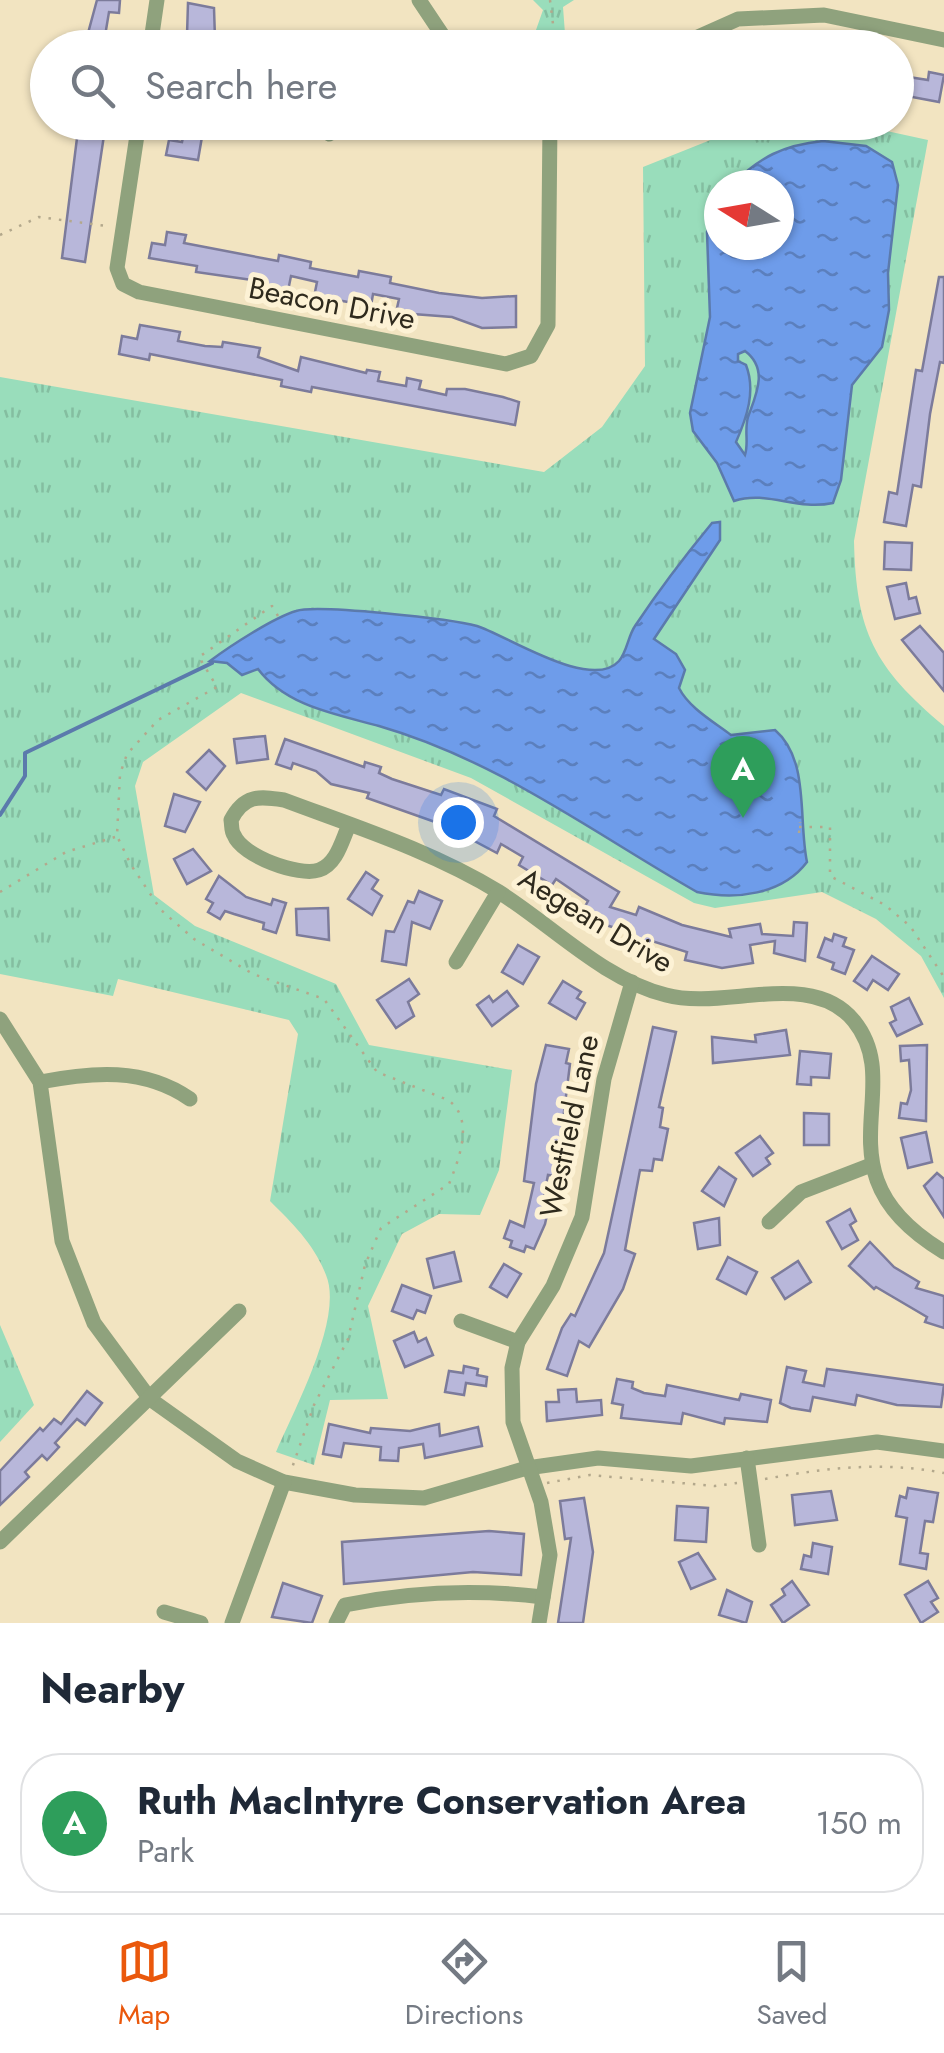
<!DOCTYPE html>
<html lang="en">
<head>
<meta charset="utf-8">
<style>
  body { margin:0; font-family:Jost,sans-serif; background:#f2f2f3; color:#1f2937 }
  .compass { position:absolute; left:704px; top:170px; width:90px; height:90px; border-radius:50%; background:#fff; box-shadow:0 2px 8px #0004; rotate:281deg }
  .you { position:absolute; left:458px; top:822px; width:35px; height:35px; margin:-25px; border:8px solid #fff; border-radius:50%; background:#1a73e8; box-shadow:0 0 0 15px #1a73e833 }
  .badge { display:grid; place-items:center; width:65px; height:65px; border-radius:50%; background:#ea580c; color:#fff; font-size:32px; font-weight:700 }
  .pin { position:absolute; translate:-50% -82px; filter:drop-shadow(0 2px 5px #0008) }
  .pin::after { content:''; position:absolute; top:52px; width:35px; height:30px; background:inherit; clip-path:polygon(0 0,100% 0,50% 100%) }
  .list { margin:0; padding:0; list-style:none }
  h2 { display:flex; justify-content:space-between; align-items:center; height:130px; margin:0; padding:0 40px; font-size:42px }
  h2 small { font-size:32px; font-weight:400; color:#747a83 }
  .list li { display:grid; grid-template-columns:65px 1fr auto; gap:30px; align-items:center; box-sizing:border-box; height:140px; margin:0 20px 20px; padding:0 20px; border:2px solid #e0e1e3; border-radius:40px }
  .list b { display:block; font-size:38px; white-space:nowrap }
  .list p { margin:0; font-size:32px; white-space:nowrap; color:#747a83 }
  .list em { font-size:32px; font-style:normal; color:#747a83 }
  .icon { flex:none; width:55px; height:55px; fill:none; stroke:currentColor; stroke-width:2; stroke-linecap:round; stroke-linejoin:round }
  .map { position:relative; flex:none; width:944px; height:1623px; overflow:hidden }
  .search { position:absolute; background:#fff; box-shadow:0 2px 8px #0004; left:30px; right:30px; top:30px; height:110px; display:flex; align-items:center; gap:25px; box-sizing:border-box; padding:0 35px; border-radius:55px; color:#747a83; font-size:38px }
  .sheet { height:290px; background:#fff }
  nav { display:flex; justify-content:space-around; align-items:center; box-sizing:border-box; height:140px; border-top:2px solid #e0e1e3; background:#fff; font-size:28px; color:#747a83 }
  nav a { display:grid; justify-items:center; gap:5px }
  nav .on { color:#ea580c }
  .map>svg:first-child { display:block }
  .park { fill:url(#park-tufts); fill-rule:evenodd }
  .water { fill:url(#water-ripples); stroke:#5b7aac; stroke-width:2.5; fill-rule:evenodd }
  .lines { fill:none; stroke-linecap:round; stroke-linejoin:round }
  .stream { stroke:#5b7aac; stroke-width:4 }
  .building { fill:#b8b7da; stroke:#7c7b9b; stroke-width:2.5 }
  .path { stroke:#b3a88c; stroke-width:2.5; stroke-dasharray:2.5 8; stroke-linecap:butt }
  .minor { stroke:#8fa27d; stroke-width:15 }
  .labels { text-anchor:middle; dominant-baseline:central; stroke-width:10; stroke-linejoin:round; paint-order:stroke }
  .street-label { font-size:30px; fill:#2f2a1d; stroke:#fdf2d5 }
</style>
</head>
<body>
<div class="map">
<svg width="944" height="1623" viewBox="0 0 944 1623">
  <defs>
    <pattern id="park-tufts" width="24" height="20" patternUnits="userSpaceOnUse" patternTransform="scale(2.5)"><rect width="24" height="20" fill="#9db"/><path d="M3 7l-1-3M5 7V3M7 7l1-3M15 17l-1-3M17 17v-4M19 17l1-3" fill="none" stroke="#84bea0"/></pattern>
    <pattern id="water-ripples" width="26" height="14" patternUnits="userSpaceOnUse" patternTransform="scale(2.5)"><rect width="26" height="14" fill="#6e9cea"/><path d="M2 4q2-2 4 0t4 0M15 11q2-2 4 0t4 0" fill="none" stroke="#5b7fbd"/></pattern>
  </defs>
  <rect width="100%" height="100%" fill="#f2e4c1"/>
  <g class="park">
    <path d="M533,0H574L563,7L566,47H530L543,10Z"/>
    <path d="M753,123H850L928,140L854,541C856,632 874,667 944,726V998L921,956L876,919L822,892L715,908L694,903L471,778L241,693L143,762L135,786L154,895L195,926L336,984L369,1045L512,1070L499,1170L480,1215L439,1214L402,1234L368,1306L388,1399L330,1400L314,1465L276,1452C294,1410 344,1318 326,1275C314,1244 293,1224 270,1201L298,1034L289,1020L118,979L113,996L0,974V377L544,472L602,427L645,366L643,167ZM719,185H779V245H719Z"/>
    <path d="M0,1325L34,1405L0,1442Z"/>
  </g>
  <g class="water">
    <path d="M823,141L866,146L892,162L898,185L888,273L889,310L882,347L852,385L841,480L833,503C796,511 768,490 734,501L717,463L693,431L690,413L710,317L707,232L719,206V245H779V185H732C759,157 784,145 823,141ZM745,351C769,369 756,395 748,417C744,431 749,442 745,455L736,442C747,417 756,391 746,365L738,361V354Z"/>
    <path d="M720,522V540L654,639L676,654L685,670L679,688C689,708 714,722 731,735L775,730C810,760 798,820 807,862C782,895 736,900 697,892C592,832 497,760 379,726C335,714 286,706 258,669L242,675L227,663L210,661C230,646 273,618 296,611C317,604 452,619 477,626C506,635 591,692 619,661C627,652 628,636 635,626C659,590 684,557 712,523Z"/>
  </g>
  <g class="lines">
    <path class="stream" d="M0,815L25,776V753L212,663"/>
  </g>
  <g class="building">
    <path d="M97,0H120L119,13L109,12L103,48H84Z"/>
    <path d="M188,3L214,8L215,39L187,35Z"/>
    <path d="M929,72L944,75L939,102L896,94V75L928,80Z"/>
    <path d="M79,122H106L85,262L62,258Z"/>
    <path d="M185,128L203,131L198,160L166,155L169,140L182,142Z"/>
    <path d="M167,232L186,235L184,243L278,261L279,255L311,262L310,268L358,277L359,271L391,277L390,283L439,293L482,298L516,296V327L482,328L452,317L413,314L397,308L399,299L373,294L371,306L331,299L315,292L317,282L291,276L288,291L252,280L196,272L197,266L149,258L152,243L165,245Z"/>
    <path d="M939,277H944V363L940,362L930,414L921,487L913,485L906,526L884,522L889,492L897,494L916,370L922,371Z"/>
    <path d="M140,325L180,332L178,341L205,346L222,347L223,342L260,348L258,357L298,371L301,357L366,373L367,370L380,372L378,381L406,386L407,378L421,381L419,389L446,395L447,389H465L503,397L519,402L515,425L312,387L311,392L281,386L282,380L150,354L149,360L119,354L122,336L137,339Z"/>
    <path d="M885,542L912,543L911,570L884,569Z"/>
    <path d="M906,583L909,599L916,597L920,613L895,619L887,587Z"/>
    <path d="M920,626L944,653V691L902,640Z"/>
    <path d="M265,736L268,759L237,763L234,739Z"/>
    <path d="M285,739L364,767L365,762L381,767L379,773L392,779L441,795L444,789L497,809L494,816L619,892L610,907L636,915L639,907L682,925L731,937L729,929L760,924L762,934L793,936L794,922L807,923L805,961L774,953L775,941L750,945L753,963L722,968L685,960L687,952L649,940L647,948L628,942L631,933L606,925L583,910L588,901L556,879L552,885L519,865L523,857L501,844L497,853L467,837L469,834L367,798L369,793L331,784L316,771L293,763L291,769L276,764Z"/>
    <path d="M209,750L225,766L206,790L187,772Z"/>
    <path d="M174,794L200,802L185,832L165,826Z"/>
    <path d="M193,849L211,871L187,884L174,859Z"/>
    <path d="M366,872L378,880L372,889L382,896L372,915L348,899Z"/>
    <path d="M219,876L246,897L271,905L273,899L286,903L276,933L263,929L264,923L234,914L225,911L220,919L208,912L213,903L206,899Z"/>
    <path d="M419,891L442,901L430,929L412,922L406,965L382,961L386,931L394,932L408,901L414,903Z"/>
    <path d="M328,908L329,940L297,935L296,909Z"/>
    <path d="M834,934L846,938L843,946L854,950L845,974L832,969L834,963L818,957L825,938L832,941Z"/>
    <path d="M518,945L539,957L523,984L502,972Z"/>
    <path d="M872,956L899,974L888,990L873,980L867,990L854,981Z"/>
    <path d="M409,979L419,994L408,1002L414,1016L396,1028L377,1000Z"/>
    <path d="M563,981L581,992L577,998L585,1003L576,1019L549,1003Z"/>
    <path d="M507,991L518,1006L492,1026L477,1005L489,996L493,1002Z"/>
    <path d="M909,998L922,1024L897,1036L890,1023L896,1020L891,1007Z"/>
    <path d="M653,1027L676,1032L659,1107L663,1108L660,1127L668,1129L662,1160L654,1159L652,1171L640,1170L625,1250L635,1254L623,1289L589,1347L579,1341L567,1376L547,1369L562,1328L571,1314L575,1316L604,1253Z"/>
    <path d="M786,1030L790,1055L713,1063L712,1037L756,1042L755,1035Z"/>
    <path d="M546,1045L569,1049L566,1063L570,1064L556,1176L548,1175L544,1196L551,1197L545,1224L534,1249L526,1246L524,1252L510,1247L512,1241L504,1238L510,1221L524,1227L534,1183L524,1181L536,1084Z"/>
    <path d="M927,1045L926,1121L899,1118L901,1103L907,1104L911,1090L909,1060L901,1061L900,1046Z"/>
    <path d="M800,1051L831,1054L829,1078L811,1077V1085L797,1084Z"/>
    <path d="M804,1113L829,1114V1145H804Z"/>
    <path d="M926,1132L932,1162L908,1168L901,1138Z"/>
    <path d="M760,1136L773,1153L766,1158L770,1164L753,1176L736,1153Z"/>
    <path d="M719,1167L736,1179L724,1206L702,1191Z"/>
    <path d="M937,1173L944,1179V1217L924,1186Z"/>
    <path d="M850,1209L856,1221L850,1225L858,1240L842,1249L827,1222Z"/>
    <path d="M719,1218L720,1245L698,1249L694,1223Z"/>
    <path d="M870,1242L894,1267L919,1282L916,1288L944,1296V1328L925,1322L927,1317L876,1287L874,1289L849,1266Z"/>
    <path d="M454,1252L461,1281L434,1288L427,1259Z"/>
    <path d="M728,1257L757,1272L746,1294L717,1279Z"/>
    <path d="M798,1261L811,1282L785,1299L772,1278Z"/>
    <path d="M504,1264L521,1274L507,1297L490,1287Z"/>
    <path d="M402,1285L431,1296L425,1313L417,1310L413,1319L392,1311Z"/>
    <path d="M414,1332L418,1342L426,1338L433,1355L405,1367L394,1341Z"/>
    <path d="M464,1366L478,1369L477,1375L487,1377L486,1386L466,1383L464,1395L445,1392L449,1371L463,1373Z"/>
    <path d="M787,1367L806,1371L803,1382L824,1386L827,1369L944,1385L941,1407L897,1405L857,1395L855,1405L813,1397L810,1411L791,1408L780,1403Z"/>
    <path d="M617,1379L633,1382L632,1388L644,1393L665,1396L667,1385L739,1400L741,1394L771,1400L767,1422L725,1418L724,1424L683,1413L681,1424L621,1418L623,1405L612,1403Z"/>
    <path d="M576,1389L577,1402L601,1400L602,1415L547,1421L546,1402H559L558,1390Z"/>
    <path d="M87,1391L102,1403L85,1425L77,1419L55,1443L59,1447L47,1460L42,1455L25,1472L29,1477L0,1505V1471L40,1428L43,1431L54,1419L61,1424Z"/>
    <path d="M329,1424L370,1433L371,1428L410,1431L439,1424L440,1436L478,1427L482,1446L425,1458L423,1444L399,1448L398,1461L380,1460L381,1447L344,1443L341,1457L323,1454Z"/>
    <path d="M908,1488L938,1493L933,1522L925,1521L920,1553L928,1554L926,1569L900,1564L907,1518L896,1516L900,1496L906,1498Z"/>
    <path d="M831,1491L837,1520L795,1525L792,1495Z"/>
    <path d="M584,1498L593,1552L583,1623H558L571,1538L565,1539L560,1501Z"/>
    <path d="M677,1506L708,1508L706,1542L675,1540Z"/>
    <path d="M489,1531L524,1534L521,1575L473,1572L344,1584L342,1542Z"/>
    <path d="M813,1543L832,1547L828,1574L801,1569L804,1555L811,1557Z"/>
    <path d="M698,1553L715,1579L691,1589L679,1562Z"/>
    <path d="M792,1581L809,1605L783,1623L771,1605L785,1595L782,1589Z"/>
    <path d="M928,1581L938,1598L931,1602L938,1612L921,1623L905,1595Z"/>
    <path d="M283,1583L322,1596L312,1623L272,1617Z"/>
    <path d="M727,1590L752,1602L746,1623L719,1615Z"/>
  </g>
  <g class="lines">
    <g class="path">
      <path d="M550,0L556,48"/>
      <path d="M0,235L39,217L107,226"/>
      <path d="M278,616L272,606L199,657L217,687L158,720L127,754L120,774L117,836L131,865L161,910L194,939L253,974L324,999L377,1072L448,1100C475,1119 459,1159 449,1184L381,1228L365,1265L348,1339L314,1405L292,1468"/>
      <path d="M799,827H830V876L885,905L910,926L944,977"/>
      <path d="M799,833L800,822"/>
      <path d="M0,892L66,852L115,837"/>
      <path d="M765,1479C826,1468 882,1461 944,1473"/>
      <path d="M547,1483L590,1475L715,1486L737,1483"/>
    </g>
    <g class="minor">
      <path d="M419,0L451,48"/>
      <path d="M150,48L157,0"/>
      <path d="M673,48L738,19L824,15L944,40"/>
      <path d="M139,122L117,268L123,284L139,292L506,364L531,356L548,325L550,122"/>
      <path d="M329,134L346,122"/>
      <path d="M349,825C342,840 337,864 319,870C299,877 242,856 234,835C231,831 232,825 231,820C244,795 258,796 284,800C356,827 432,851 499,892C553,926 603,979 666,995C724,1011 811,968 854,1021C909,1089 813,1174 944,1252"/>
      <path d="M456,962L498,892"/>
      <path d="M0,1019L40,1082L62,1241L94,1323L150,1399L237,1461L284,1482L355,1495L424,1498L527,1468L598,1458L691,1466L877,1442L944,1451"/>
      <path d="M40,1082C92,1072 144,1067 190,1099"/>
      <path d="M769,1222L801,1192L871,1165"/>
      <path d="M461,1321L518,1342"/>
      <path d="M747,1458L759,1545"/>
      <path d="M0,1542L239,1311"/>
      <path d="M164,1612L201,1623"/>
      <path d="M232,1623L284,1482"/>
      <path d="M336,1623L345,1605C409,1592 477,1589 543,1597"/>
      <path d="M539,1623L550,1555L541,1502L513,1422L512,1368L518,1342L553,1286L582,1217L604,1079L632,982"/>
    </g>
  </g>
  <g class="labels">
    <g class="street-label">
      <text transform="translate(332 303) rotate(11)">Beacon Drive</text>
      <text transform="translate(596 920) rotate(31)">Aegean Drive</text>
      <text transform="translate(569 1126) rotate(-78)">Westfield Lane</text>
    </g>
  </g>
</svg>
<svg class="compass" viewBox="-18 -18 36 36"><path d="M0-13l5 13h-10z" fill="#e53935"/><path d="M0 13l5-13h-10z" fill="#747a83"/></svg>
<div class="you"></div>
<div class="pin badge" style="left:743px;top:818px;background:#2e9e5b">A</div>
<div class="search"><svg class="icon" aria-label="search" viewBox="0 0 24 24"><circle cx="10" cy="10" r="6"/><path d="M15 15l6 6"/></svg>Search here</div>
</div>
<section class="sheet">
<h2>Nearby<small></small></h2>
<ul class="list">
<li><span class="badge" style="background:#2e9e5b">A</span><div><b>Ruth MacIntyre Conservation Area</b><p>Park</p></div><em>150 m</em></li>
</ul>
</section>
<nav>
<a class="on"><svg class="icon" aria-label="map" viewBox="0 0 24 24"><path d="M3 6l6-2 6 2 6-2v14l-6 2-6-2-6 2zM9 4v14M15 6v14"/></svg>Map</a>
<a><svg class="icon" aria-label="directions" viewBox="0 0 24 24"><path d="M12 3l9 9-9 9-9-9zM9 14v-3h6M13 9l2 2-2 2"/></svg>Directions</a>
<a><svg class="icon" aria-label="saved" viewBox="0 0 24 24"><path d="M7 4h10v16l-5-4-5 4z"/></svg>Saved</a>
</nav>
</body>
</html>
